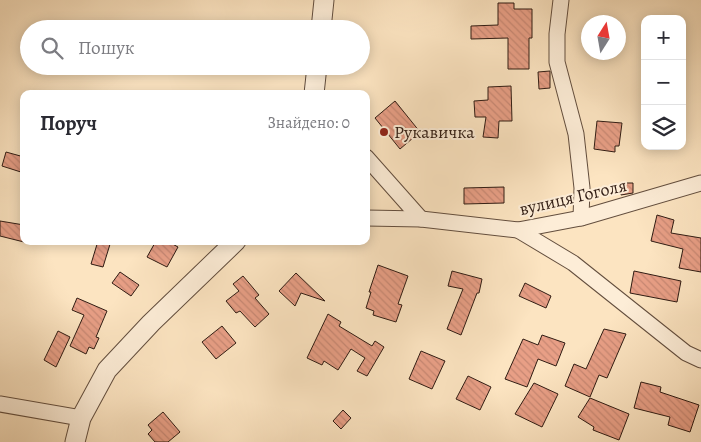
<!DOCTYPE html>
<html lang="uk">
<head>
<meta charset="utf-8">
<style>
  body { margin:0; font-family:Alegreya,serif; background:#f2f2f3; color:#2b2b33 }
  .controls { position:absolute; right:15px; top:15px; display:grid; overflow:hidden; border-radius:10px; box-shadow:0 2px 12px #0003 }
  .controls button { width:45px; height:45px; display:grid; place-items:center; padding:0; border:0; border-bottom:1px solid #e1e1e2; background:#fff; color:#2b2b33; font:25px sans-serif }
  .compass { position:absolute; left:581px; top:15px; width:45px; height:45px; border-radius:50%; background:#fff; box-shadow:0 2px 12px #0003; rotate:11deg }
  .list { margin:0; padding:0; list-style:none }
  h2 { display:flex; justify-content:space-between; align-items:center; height:65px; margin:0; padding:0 20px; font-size:21px }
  h2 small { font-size:16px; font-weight:400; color:#7c7c81 }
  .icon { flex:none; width:28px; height:28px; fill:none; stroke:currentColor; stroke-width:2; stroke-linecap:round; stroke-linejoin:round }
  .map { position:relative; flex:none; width:701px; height:442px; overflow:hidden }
  .search { position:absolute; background:#fff; box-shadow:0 2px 12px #0003; left:20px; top:20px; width:350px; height:55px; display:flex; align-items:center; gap:12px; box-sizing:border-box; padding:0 18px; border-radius:28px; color:#7c7c81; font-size:19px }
  .panel { position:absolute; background:#fff; box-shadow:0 2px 12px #0003; left:20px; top:90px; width:350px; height:155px; border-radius:10px }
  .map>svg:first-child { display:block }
  .building { fill:url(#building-back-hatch); stroke:#301c13 }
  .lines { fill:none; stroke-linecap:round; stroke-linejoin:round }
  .minor-casing { stroke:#634e3e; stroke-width:17 }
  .tertiary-casing { stroke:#634e3e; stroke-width:21 }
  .minor { stroke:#fdedd7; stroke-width:15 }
  .tertiary { stroke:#fdedd7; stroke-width:19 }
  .poi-dot { fill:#8f2418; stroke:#fdedd7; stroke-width:2 }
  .labels { text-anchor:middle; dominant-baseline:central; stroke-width:4; stroke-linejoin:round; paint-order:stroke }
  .poi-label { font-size:18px; fill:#301c13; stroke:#fdedd7; text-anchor:start }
  .street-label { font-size:18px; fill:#301c13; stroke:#fdedd7 }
</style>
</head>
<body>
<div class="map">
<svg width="701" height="442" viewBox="0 0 701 442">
  <defs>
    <pattern id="building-back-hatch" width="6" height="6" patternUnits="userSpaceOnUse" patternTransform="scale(1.25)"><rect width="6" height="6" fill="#e89f86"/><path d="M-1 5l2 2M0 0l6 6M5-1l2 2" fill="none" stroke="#c78873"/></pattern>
  </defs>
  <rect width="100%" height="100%" fill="#fce4c1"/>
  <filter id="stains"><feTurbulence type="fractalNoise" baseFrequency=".004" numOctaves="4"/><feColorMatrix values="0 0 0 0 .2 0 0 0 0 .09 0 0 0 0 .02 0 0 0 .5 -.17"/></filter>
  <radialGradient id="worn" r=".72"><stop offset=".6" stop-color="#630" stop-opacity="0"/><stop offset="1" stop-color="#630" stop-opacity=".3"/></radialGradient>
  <g class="building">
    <path d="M498,3H514V9H532V38H529V69H508V38L471,39V26L498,25Z"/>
    <path d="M550,71V88L539,89L538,72Z"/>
    <path d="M511,86L512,121H499L498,138L483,137L486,117H475L474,101L488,100V87Z"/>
    <path d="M395,101L420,132L400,149L375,118Z"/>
    <path d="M597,121L622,123L619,146H615V152L594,149Z"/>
    <path d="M6,152L24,157V173L2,166Z"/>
    <path d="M621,183H633V193L621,195Z"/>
    <path d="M504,187V203L464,204V188Z"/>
    <path d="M657,215L674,220L671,233L701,238V272L679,268L683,249L651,241Z"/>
    <path d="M0,221L24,225V242L0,236Z"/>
    <path d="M98,241H111L103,267L91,264Z"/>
    <path d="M156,241H167L178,247L167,267L147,257Z"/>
    <path d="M378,265L408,276L398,304L402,305L396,322L373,315L374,311L366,308L371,292H369Z"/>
    <path d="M452,271L482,279L479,293H477L461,335L447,329L463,289L448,286Z"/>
    <path d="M634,271L681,281L677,302L630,293Z"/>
    <path d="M120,272L139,285L131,296L112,283Z"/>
    <path d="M296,273L325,301L301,293L295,306L279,291Z"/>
    <path d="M243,276L259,295L255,298L269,314L255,327L240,311L236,313L226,301L239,291L233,284Z"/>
    <path d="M525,283L551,296L546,308L519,296Z"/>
    <path d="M77,298L107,311L96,337L99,338L94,349L89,347L86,354L70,346L84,315L72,310Z"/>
    <path d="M328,314L341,322L339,326L372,346L375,341L384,347L367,376L357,371L365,358L351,349L338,370L324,361L322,365L307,358Z"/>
    <path d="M222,326L236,343L216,359L202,342Z"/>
    <path d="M604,329L626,334L607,378L599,375L590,397L565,386L574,364L586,369Z"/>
    <path d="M58,331L70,337L56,367L44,360Z"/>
    <path d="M542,335L565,343L556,366L538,359L527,387L505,379L523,339L538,345Z"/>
    <path d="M421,351L445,361L432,389L409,379Z"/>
    <path d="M468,376L491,387L480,410L456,399Z"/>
    <path d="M641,382L661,387L660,392L699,405L690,432L668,425L670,417L634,408Z"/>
    <path d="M534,383L558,394L542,427L515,414Z"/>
    <path d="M590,398L629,414L619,440L593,430L594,427L578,417Z"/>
    <path d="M343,410L351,418L341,429L333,421Z"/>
    <path d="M163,412L180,432L168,442H155L148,434L152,430L148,425Z"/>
  </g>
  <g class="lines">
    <defs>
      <g id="minor">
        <path d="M561,0L557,34V62L576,134L582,188L581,218"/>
        <path d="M366,157L421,219"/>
        <path d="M366,218L421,219L518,230L581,218L701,183"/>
        <path d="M518,230L573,263L686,353L701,360"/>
        <path d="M0,404L81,418"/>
      </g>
      <g id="tertiary">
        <path d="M321,29L324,0"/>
        <path d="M314,94L317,66"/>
        <path d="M75,442L81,418L107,370L151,323L236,241"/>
      </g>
    </defs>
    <use href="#minor" class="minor-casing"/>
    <use href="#tertiary" class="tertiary-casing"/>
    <use href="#minor" class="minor"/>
    <use href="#tertiary" class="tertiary"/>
  </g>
  <circle class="poi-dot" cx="384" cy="132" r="5"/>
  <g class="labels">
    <g class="poi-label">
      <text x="394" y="132">Рукавичка</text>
    </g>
    <g class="street-label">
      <text transform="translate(573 197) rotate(-13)">вулиця Гоголя</text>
    </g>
  </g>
  <rect width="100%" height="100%" filter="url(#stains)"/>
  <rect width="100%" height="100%" fill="url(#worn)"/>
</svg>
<div class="controls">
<button>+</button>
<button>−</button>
<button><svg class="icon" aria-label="layers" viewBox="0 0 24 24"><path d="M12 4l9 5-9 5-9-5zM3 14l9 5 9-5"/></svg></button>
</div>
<svg class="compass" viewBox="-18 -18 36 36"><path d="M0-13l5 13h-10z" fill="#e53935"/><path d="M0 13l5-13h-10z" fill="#7c7c81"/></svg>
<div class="search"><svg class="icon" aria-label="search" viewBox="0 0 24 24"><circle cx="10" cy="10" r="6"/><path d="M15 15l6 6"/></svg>Пошук</div>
<section class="panel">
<h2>Поруч<small>Знайдено: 0</small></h2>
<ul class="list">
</ul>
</section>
</div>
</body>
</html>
